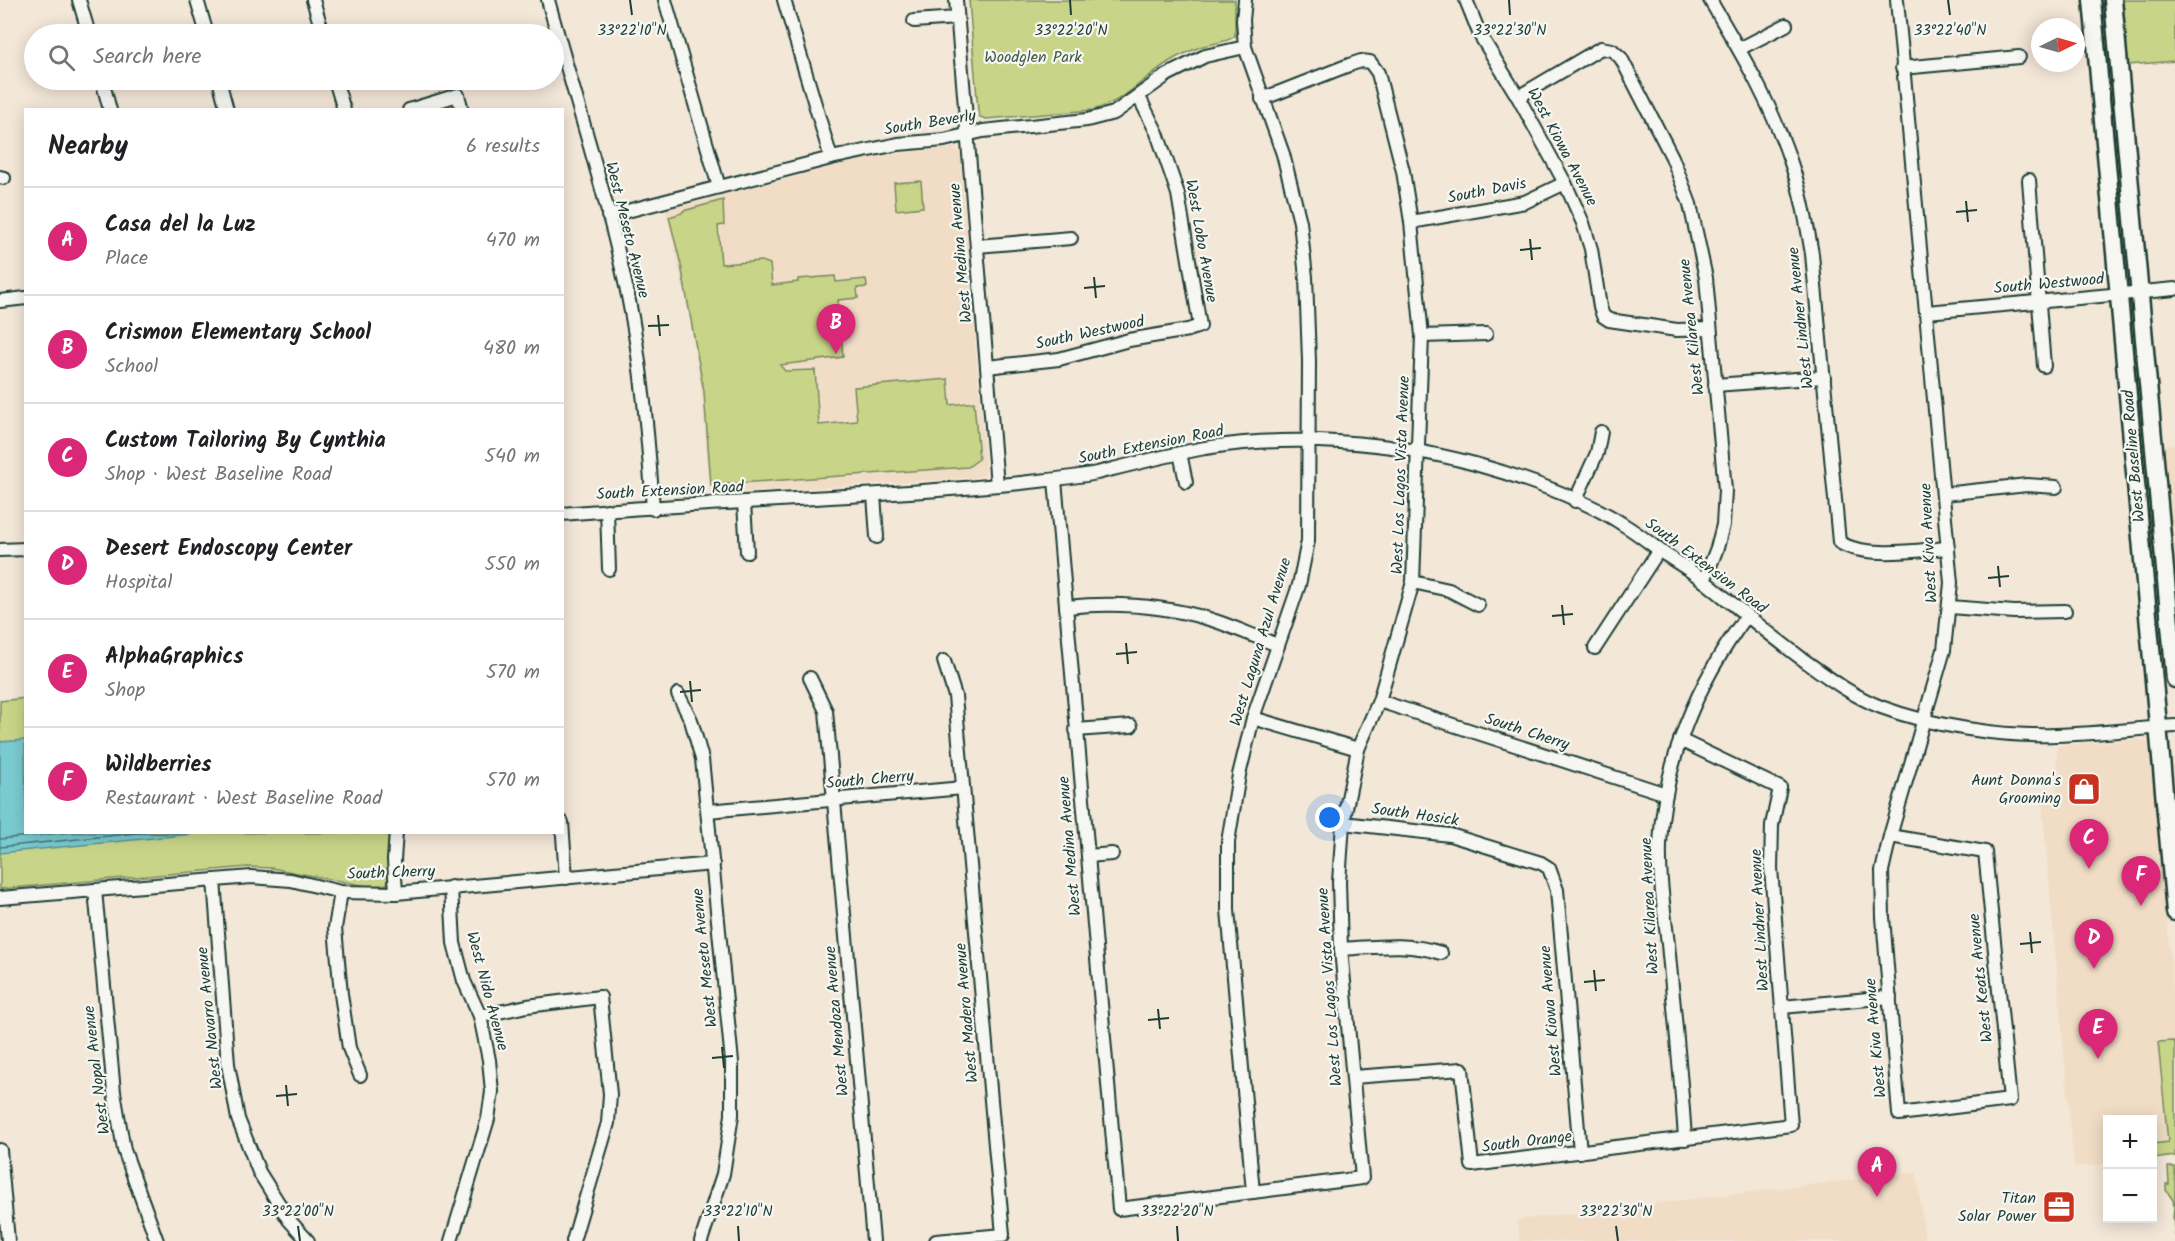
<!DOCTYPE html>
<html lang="en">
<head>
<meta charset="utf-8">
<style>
  body { margin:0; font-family:Kalam,sans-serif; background:#f6f6f6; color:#202124 }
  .controls { position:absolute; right:18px; bottom:18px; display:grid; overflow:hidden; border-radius:0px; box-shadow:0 3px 15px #0003 }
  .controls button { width:54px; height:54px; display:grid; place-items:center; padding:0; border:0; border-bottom:2px solid #e0e0e0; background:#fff; color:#202124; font:30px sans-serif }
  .compass { position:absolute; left:2031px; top:18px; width:54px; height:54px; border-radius:50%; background:#fff; box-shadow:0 3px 15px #0003; rotate:85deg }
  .you { position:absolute; left:1330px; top:818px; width:21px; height:21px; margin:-15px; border:4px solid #fff; border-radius:50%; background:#1a73e8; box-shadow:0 0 0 9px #1a73e833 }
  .badge { display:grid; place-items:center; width:39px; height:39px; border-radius:50%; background:#db2777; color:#fff; font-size:20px; font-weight:700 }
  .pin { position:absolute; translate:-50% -50px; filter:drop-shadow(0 2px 3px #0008) }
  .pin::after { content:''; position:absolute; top:32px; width:21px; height:18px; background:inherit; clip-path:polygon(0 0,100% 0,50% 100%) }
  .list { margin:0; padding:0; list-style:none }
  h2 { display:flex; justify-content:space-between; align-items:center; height:78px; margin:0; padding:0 24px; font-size:26px }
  h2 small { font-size:20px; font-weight:400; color:#757577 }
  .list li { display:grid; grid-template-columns:39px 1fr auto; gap:18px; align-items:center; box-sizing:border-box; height:108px; padding:0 24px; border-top:2px solid #e0e0e0 }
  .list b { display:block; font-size:22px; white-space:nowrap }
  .list p { margin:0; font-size:20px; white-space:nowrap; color:#757577 }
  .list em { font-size:20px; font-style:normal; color:#757577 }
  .icon { flex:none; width:33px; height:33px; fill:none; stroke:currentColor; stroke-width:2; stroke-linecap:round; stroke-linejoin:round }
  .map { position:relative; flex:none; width:2175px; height:1241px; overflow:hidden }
  .search { position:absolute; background:#fff; box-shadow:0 3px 15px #0003; left:24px; top:24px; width:540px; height:66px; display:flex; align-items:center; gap:15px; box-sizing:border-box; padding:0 21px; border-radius:33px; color:#757577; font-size:22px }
  .panel { position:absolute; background:#fff; box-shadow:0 3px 15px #0003; left:24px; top:108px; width:540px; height:726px; border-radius:0px }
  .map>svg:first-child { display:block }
  .built { fill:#f1ddc6 }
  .green { fill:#c8d588; stroke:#74895e; stroke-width:1.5 }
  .water { fill:#7acbd1; stroke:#569292; stroke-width:1.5 }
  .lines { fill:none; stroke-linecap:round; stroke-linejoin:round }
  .shore { stroke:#437673; stroke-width:1.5 }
  .minor-casing { stroke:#1f3d34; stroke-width:16 }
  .major-casing { stroke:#1f3d34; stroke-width:21 }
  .minor { stroke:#f6f6f2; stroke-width:12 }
  .major { stroke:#f6f6f2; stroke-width:16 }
  .ticks { fill:none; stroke:#1f3d34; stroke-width:2 }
  .labels { text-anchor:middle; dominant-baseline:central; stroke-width:4.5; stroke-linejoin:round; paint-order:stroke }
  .park-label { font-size:16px; fill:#415b45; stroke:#f6f6f2 }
  .street-label { font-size:16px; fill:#1f3d34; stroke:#f6f6f2 }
  .poi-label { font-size:16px; fill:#1f3d34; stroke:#f6f6f2; text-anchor:end }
  .ticks-label { font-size:15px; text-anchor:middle; fill:#1f3d34; stroke:#f6f6f2; stroke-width:4.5; stroke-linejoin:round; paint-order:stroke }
</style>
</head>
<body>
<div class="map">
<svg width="2175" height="1241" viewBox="0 0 2175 1241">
  <rect width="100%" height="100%" fill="#f3e7d8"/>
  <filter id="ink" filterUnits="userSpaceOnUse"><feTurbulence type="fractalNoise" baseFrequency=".0167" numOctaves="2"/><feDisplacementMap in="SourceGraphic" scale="12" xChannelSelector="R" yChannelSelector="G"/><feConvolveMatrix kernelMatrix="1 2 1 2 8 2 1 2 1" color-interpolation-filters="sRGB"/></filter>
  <g filter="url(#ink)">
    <g class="built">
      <path d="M956,148L960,153L986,474L979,477L710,495L701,388L690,319L666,210L863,159L918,151Z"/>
      <path d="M2175,445V593L2162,446Z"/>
      <path d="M2138,739L2148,742L2152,751L2175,1010V1156L2153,1159L2152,1120H2108L2107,1164L2074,1167L2042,803L2057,801V746Z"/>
      <path d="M1917,1172L1925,1241H1520L1517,1220Z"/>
    </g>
    <g class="green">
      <path d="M969,0H1235V36C1227,43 1211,43 1200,47C1193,50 1186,53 1179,56C1145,73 1132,99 1093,110L986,119L980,117L978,111Z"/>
      <path d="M2123,0H2175V61L2128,65Z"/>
      <path d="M921,181L923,207L896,210L894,183Z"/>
      <path d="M723,200L724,225L718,226L721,264L762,261L770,264L772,285L798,282V279L835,276L836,282L866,279L867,287L857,288L858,298L838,300L843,357L780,365L785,371L815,370L819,425L857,421L854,387L948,379L950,405L974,402L979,459L968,467L711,485L704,392L681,265L669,217L682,213L683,211Z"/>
      <path d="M25,698L26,832L391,833L389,877L387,884L372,887L271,868L248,867L0,889V701Z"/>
      <path d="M2173,1041L2175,1042V1156L2153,1159V1144L2168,1142L2158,1042Z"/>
      <path d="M2168,1167H2175V1235L2173,1218L2174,1207L2173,1200L2166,1190V1184H2169Z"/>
    </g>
    <path class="water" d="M25,740L26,832L194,834L0,853V742Z"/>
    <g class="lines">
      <g class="shore">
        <path d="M0,839L70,832"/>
        <path d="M0,847L147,832"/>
      </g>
      <defs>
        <g id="minor">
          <path d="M79,0L89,34"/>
          <path d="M197,0L207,34"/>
          <path d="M313,0L323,34"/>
          <path d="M548,0C575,98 607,196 628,296C642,365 648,437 653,509"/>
          <path d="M665,0L719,187"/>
          <path d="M784,0L831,158"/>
          <path d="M956,0L997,485"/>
          <path d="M1245,0L1243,20L1245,47L1283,154L1300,222L1306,277L1309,361L1308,541L1299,585L1253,718L1239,775L1228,842V910L1253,1192"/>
          <path d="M1466,0L1480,35L1518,97L1565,183L1583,223L1591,249L1600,307L1603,316L1609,320L1677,330L1710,329"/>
          <path d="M1710,0C1742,54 1774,108 1793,169C1802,196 1807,225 1812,254L1839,542C1865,559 1918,550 1948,548"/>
          <path d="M914,21L957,18"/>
          <path d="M1739,49L1786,25"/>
          <path d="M1902,68L2019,57"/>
          <path d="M102,80L110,110"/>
          <path d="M219,80L227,110"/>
          <path d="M335,80L344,110"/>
          <path d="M1518,97L1601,48L1612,50L1621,58L1672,157L1690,204L1706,278L1725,490L1723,525L1717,548L1704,581"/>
          <path d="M409,110L458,95L462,110"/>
          <path d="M0,177L4,178"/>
          <path d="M2029,180L2044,366"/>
          <path d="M608,216L831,158L898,144L944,140L983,131L1087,120L1114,113L1167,75L1205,56L1245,47"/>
          <path d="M1411,222L1525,202L1565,183"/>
          <path d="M977,246L1071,238"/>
          <path d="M0,301L26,298"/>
          <path d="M1927,312L2175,289"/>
          <path d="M1422,336L1486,334"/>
          <path d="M987,367L1059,359L1129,340L1188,330L1200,326L1178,194L1157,133L1139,97"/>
          <path d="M1715,385L1824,377"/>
          <path d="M1180,453L1186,482"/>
          <path d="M1055,480L1119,1209L1362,1178L1341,949L1339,882L1343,823L1358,749L1379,701L1413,582L1422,336L1411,222L1403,171L1378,73L1370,62L1361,61L1349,65L1262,99"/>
          <path d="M1944,494L2027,485L2056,487"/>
          <path d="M874,495L877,537"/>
          <path d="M1575,501L1597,453L1601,432"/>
          <path d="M744,503L747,552"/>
          <path d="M607,510L609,569"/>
          <path d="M562,514C715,501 869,498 1021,483C1046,480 1072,478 1097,473C1133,464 1168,455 1205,448C1290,434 1391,441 1475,464C1519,476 1587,500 1624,525C1639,534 1652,545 1666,555C1680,564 1695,573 1708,584C1739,609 1769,634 1801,658C1826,676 1852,696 1881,707C1931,726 2002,737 2056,735C2096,734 2136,729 2175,726"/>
          <path d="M0,550L26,549"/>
          <path d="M1413,582L1449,590L1478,605"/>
          <path d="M1066,607C1114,602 1162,605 1209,619C1232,626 1255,637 1278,645"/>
          <path d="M1950,607L2014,612L2065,611"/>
          <path d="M1595,648L1659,550"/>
          <path d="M810,678L826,711L873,1241"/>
          <path d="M678,694L691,720L702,759L732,1062V1115L723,1174L701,1241"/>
          <path d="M1379,701L1666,794"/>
          <path d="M1253,718L1358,749"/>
          <path d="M1076,730L1131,726"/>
          <path d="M708,811L963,788"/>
          <path d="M562,822L566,878"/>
          <path d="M1343,823L1450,835L1541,863L1549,868L1557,890L1580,1152"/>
          <path d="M1890,836L1985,852L2010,1100L1899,1114L1883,917L1882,871L1890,836L1944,650L1951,583L1897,0"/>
          <path d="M1088,856L1112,854"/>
          <path d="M214,880L228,1064L238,1119L259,1172L289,1220L308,1241"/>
          <path d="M451,887L454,943L464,981L480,1016L489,1060L492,1092L488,1119L451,1241"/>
          <path d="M95,890L114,1092L124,1150L157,1241"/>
          <path d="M341,892L335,928L341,994L349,1048L360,1075"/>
          <path d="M396,893L394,860L396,832"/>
          <path d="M0,898L251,877L291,880L341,892L396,893L713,864"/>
          <path d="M1341,949C1376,947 1408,942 1441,953"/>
          <path d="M1782,1007L1890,997"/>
          <path d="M480,1016L527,1006L600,997L610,1094L608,1123L573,1241"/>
          <path d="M1353,1077L1462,1069L1472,1165L1791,1125L1771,868L1772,825L1780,788L1680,740"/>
          <path d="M1685,1139C1681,1074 1674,1009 1668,944C1664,911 1659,877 1660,844C1664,761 1697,683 1746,617"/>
          <path d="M0,1150L8,1241"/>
          <path d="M936,1241L1003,1235L955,696L944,661"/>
        </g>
        <g id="major">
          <path d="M2092,0L2175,912"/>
          <path d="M2113,0L2175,679"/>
        </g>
      </defs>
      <use href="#minor" class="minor-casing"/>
      <use href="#major" class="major-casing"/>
      <use href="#minor" class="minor"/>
      <use href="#major" class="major"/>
    </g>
  </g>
  <path class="ticks" d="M630,0L632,15M1070,0L1071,15M1509,0L1510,15M1948,0L1950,15M1966,201L1968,222M1956,212L1977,210M1530,239L1532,260M1520,250L1541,248M1094,277L1096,298M1084,288L1105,286M658,315L660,336M648,326L669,325M1998,566L2000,587M1988,578L2009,576M1562,605L1564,625M1552,616L1573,614M1126,643L1128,664M1116,654L1137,652M690,681L692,702M680,692L701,690M2030,932L2032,953M2020,944L2041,942M1594,970L1596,991M1584,982L1605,980M1158,1009L1160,1029M1148,1020L1169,1018M722,1047L724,1068M712,1058L733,1056M286,1085L288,1106M276,1096L297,1094M298,1226L300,1241M738,1226L739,1241M1177,1226L1178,1241M1616,1226L1618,1241"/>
  <defs>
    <symbol id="shop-square" viewBox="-11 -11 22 22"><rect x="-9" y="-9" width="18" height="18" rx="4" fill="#c8321e" stroke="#f6f6f2"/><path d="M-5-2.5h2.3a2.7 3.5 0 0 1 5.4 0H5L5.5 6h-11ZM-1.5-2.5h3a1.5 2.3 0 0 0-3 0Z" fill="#fff"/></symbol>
    <symbol id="office-square" viewBox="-11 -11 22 22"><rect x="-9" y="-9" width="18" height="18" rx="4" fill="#c8321e" stroke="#f6f6f2"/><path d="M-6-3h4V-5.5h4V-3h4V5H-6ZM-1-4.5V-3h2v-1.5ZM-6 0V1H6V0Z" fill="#fff"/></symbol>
  </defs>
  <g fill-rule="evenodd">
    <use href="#shop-square" x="2065" y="770" width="38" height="38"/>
    <use href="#office-square" x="2040" y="1188" width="38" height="38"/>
  </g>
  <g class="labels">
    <g class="park-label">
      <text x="1033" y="57">Woodglen Park</text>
    </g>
    <g class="street-label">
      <text transform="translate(930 123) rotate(-9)">South Beverly</text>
      <text transform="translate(1562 147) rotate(62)">West Kiowa Avenue</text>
      <text transform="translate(1487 191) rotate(-11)">South Davis</text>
      <text transform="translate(627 230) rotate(76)">West Meseto Avenue</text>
      <text transform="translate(1201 241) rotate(80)">West Lobo Avenue</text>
      <text transform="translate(961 253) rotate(-95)">West Medina Avenue</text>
      <text transform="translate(2049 284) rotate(-5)">South Westwood</text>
      <text transform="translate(1801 318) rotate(-96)">West Lindner Avenue</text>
      <text transform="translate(1692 327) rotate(-96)">West Kilarea Avenue</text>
      <text transform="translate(1090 333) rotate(-12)">South Westwood</text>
      <text transform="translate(1151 445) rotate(-11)">South Extension Road</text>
      <text transform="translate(2134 456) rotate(-95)">West Baseline Road</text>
      <text transform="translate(1401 475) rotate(-88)">West Los Lagos Vista Avenue</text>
      <text transform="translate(670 491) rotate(-3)">South Extension Road</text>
      <text transform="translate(1929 543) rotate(-93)">West Kiva Avenue</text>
      <text transform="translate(1706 566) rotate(37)">South Extension Road</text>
      <text transform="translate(1261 642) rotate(-73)">West Laguna Azul Avenue</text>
      <text transform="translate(1527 732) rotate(18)">South Cherry</text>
      <text transform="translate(870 780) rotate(-5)">South Cherry</text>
      <text transform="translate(1415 815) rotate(8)">South Hosick</text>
      <text transform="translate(1070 846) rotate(-95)">West Medina Avenue</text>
      <text transform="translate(391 873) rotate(-2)">South Cherry</text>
      <text transform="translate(1650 906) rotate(-93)">West Kilarea Avenue</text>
      <text transform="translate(1760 920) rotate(-93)">West Lindner Avenue</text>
      <text transform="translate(705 958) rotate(-96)">West Meseto Avenue</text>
      <text transform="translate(1981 978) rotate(-96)">West Keats Avenue</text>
      <text transform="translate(1330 987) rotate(-94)">West Los Lagos Vista Avenue</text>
      <text transform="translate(487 991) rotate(75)">West Nido Avenue</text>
      <text transform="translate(1551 1011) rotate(-95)">West Kiowa Avenue</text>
      <text transform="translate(967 1013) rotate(-95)">West Madero Avenue</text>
      <text transform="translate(210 1018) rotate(-96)">West Navarro Avenue</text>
      <text transform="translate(837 1021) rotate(-95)">West Mendoza Avenue</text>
      <text transform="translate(1876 1038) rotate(-95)">West Kiva Avenue</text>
      <text transform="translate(97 1070) rotate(-97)">West Nopal Avenue</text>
      <text transform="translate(1527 1142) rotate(-7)">South Orange</text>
    </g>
    <g class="poi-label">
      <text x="2061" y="780">Aunt Donna's<tspan x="2061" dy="18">Grooming</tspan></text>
      <text x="2036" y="1198">Titan<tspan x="2036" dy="18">Solar Power</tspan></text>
    </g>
  </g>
  <g class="ticks-label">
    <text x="632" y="35">33°22'10"N</text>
    <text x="1071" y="35">33°22'20"N</text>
    <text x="1510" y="35">33°22'30"N</text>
    <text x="1950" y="35">33°22'40"N</text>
    <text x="298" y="1216">33°22'00"N</text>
    <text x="738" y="1216">33°22'10"N</text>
    <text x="1177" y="1216">33°22'20"N</text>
    <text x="1616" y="1216">33°22'30"N</text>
  </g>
</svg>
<div class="controls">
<button>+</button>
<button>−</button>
</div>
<svg class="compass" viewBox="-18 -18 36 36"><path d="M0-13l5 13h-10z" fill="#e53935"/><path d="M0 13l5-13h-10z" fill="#757577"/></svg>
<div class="you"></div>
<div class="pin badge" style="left:1877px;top:1197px">A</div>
<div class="pin badge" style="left:836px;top:354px">B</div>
<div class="pin badge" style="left:2089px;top:869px">C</div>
<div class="pin badge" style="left:2094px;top:969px">D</div>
<div class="pin badge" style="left:2098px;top:1059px">E</div>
<div class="pin badge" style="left:2141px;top:906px">F</div>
<div class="search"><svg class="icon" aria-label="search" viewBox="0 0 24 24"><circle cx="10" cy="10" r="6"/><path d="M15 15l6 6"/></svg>Search here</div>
<section class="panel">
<h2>Nearby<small>6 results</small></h2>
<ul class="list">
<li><span class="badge">A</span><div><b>Casa del la Luz</b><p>Place</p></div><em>470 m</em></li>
<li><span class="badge">B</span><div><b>Crismon Elementary School</b><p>School</p></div><em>480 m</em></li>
<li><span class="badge">C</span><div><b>Custom Tailoring By Cynthia</b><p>Shop · West Baseline Road</p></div><em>540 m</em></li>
<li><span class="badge">D</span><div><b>Desert Endoscopy Center</b><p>Hospital</p></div><em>550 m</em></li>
<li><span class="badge">E</span><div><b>AlphaGraphics</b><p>Shop</p></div><em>570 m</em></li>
<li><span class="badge">F</span><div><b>Wildberries</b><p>Restaurant · West Baseline Road</p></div><em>570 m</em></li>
</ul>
</section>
</div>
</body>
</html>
